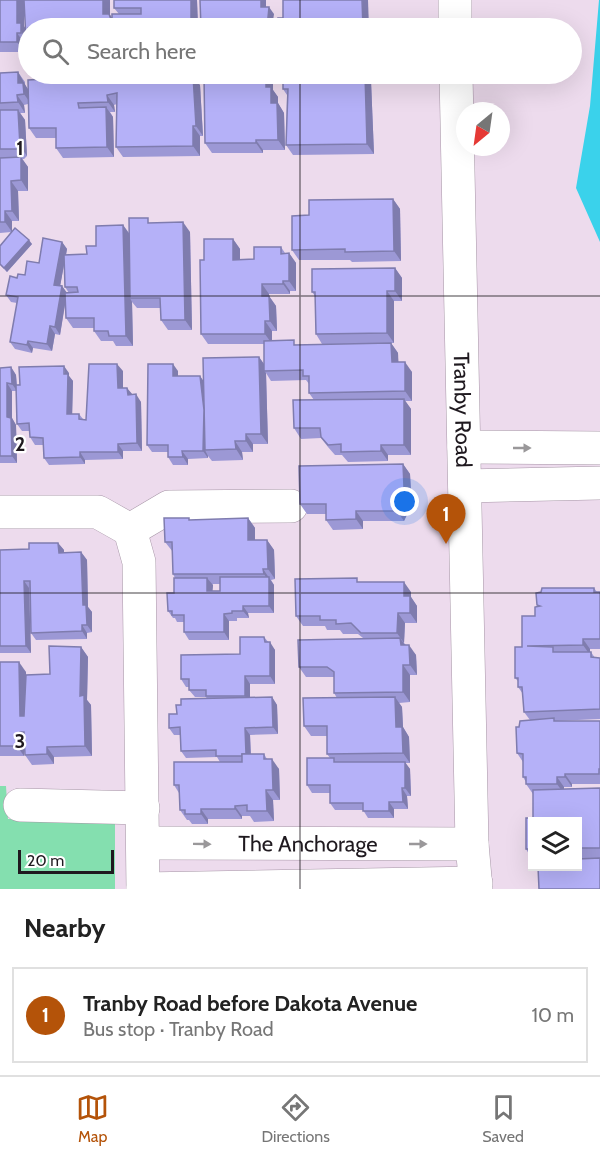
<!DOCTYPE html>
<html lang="en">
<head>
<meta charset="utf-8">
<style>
  body { margin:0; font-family:Cabin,sans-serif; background:#f2f2f2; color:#222 }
  .controls { position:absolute; right:18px; bottom:18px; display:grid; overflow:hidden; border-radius:0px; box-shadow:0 6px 24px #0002 }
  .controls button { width:54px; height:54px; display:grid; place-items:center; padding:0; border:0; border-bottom:2px solid #e0e0e0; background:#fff; color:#222; font:30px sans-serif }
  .compass { position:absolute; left:456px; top:102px; width:54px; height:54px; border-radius:50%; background:#fff; box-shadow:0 6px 24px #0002; rotate:209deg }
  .scale { position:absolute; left:18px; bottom:15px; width:96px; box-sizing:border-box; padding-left:6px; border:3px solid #1f191f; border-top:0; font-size:16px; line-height:21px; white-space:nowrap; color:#1f191f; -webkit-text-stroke:4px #fff; paint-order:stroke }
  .you { position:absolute; left:405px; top:502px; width:21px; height:21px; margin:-15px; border:4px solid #fff; border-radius:50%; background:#1a73e8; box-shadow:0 0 0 9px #1a73e833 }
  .badge { display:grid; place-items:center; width:39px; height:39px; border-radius:50%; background:#b45309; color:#fff; font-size:20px; font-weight:700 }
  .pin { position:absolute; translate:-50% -50px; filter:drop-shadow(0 2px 3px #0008) }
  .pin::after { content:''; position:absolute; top:32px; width:21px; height:18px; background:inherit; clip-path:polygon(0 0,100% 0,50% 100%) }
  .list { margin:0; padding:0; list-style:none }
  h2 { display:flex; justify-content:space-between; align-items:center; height:78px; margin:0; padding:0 24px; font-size:26px }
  h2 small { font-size:20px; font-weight:400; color:#767676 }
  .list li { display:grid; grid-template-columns:39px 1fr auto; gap:18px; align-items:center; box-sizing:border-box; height:96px; margin:0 12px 12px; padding:0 12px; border:2px solid #e0e0e0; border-radius:0px }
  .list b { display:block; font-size:22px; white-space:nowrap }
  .list p { margin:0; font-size:20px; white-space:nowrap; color:#767676 }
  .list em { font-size:20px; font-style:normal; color:#767676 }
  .icon { flex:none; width:33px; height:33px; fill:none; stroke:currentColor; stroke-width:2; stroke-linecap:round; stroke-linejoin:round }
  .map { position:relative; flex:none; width:600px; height:889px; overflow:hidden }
  .search { position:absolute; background:#fff; box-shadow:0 6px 24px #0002; left:18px; right:18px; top:18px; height:66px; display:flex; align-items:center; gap:15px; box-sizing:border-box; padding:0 21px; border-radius:33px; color:#767676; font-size:22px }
  .sheet { height:186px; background:#fff }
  nav { display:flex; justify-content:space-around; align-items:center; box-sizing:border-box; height:84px; border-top:2px solid #e0e0e0; background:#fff; font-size:16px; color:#767676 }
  nav a { display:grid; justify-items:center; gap:3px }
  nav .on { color:#b45309 }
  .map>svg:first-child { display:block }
  .green { fill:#84dfaf }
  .water { fill:#3ad2eb }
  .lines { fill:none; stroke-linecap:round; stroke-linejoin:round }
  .minor-casing { stroke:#a695a6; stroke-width:34 }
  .tertiary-casing { stroke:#a695a6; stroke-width:34 }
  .minor { stroke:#fff; stroke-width:33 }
  .tertiary { stroke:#fff; stroke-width:33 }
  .wall { fill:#9c98d5; fill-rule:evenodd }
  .shaded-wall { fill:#7f7cae }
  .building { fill:#b5b1f8; stroke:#7f7cae; stroke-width:1.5 }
  .oneway { fill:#9a989a }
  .grid { fill:none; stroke:#1f191f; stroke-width:1.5; stroke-opacity:0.55 }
  .labels { text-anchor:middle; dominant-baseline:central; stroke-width:4.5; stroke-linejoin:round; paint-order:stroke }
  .street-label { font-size:22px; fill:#1f191f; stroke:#fff }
  .grid-label { font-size:20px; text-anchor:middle; font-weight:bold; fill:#1f191f; stroke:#fff; stroke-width:4.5; stroke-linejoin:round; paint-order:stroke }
</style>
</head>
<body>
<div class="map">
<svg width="600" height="889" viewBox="0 0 600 889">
  <rect width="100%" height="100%" fill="#eddbed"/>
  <path class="green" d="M0,786H6L8,819L115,818V889H0Z"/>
  <path class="water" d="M599,0H600V242L576,188L590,106Z"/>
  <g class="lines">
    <defs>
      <g id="minor">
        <path d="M464,447L600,448"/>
        <path d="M465,486L600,483"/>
        <path d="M0,512H98L130,530L139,562L143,889"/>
        <path d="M130,530L169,507L291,506"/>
        <path d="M20,805L143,808"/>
        <path id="s1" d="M143,843L472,844"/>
        <path d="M143,889L476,883"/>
      </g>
      <g id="tertiary">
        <path d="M455,0V28"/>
        <path id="s2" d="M456,74L472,844L476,889"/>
      </g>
    </defs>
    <use href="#minor" class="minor-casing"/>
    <use href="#tertiary" class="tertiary-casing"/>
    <use href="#minor" class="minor"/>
    <use href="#tertiary" class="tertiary"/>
  </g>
  <g class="wall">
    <path d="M0,0L25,28L110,15L112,18L119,14L114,8L197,0L198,28H28V44L24,43V52H0Z"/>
    <path d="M18,72L25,82V85L28,89L59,74L63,79L108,74L114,81L200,85L203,136H200V156L123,157L116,147L117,104L114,105L115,112H110L113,117L114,157L63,158L56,148V138H36L29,128L28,104L24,105L25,113H20L25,120L27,156L24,159H22L28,167V191H18L19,221H12V232L32,244L7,272L0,265V246L11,232L0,233V73Z"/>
    <path d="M273,80V90L278,97V103L284,113L285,150H263V153H212L205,143Z"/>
    <path d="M327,80L371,81L374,154L293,155L286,145L287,95L283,89Z"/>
    <path d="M393,199L400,209L401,261L352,262L350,260H299L292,250L309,215Z"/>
    <path d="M151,223L190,232L192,330H168L161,320V308H137L132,302L133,346H116L113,341H101L94,331V328H73L66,318L65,303L60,335L55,334L52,351L33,348L32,353L15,349L10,342L17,303L11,302L6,295L17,278L25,275L62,242L67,249L66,255L87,254L123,225L129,233ZM64,265L65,287L69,293H67L62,286H60Z"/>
    <path d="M233,239L240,249V259H254L281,247L285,253H289L296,263V291H290V294H269V296L276,306L277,331H272V341L297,345L322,344L316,334L315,296L312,292L395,268L402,278V301H394V343H391L398,353V362L412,372V401H405L411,409V455H388V461L348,462L342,455H335L328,447L321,438L301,439L294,428L314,400L309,393V384L306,380L271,381L266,373L268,444H253V452H242L243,460L212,461L208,456V458L188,459V465H173L168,457V452H152L147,445L178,371V376H200L203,381L259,357L264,364V344H208L201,334L204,260Z"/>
    <path d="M11,367L16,375L17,385L69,373V376L73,381L72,414H79L83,419L86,420L123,371V388H127L132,395L141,402L142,451H123V459L85,460V464L49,465L44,458L43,445H35L30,437V431H22L17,424L16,391H12V418L16,425L17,463H0V368Z"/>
    <path d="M403,464L410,474L411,492L415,498L404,521H363V529L333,530L326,520V514H307L300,504Z"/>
    <path d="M248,518L255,528V540H267L274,550L275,579L271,580L274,585V613H248L249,618H237V621H229V640H189L184,632V622H177L175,618H173L168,611L174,593L175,578L173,574V552L165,542L190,520ZM212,584H220V591H212L213,585Z"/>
    <path d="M58,543L64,550V553L81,552L87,560L88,607L92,612V632L87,633V639L36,640L31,633L29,588L31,653H0V550L29,549Z"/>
    <path d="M360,582L411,592V597L417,606V623H405L404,643L416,655L417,675H410V702L399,703L402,707L403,727L409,737L410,763H405L410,769L411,796H407L408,809H394V818H368L363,810H335L330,803V793H312L307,785L330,758L327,754V736H311L304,726L337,698L334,693V677H306L299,667L363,638L358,634H343L340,630H327L325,626H303L296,616Z"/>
    <path d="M542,588H594L597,592H600V649H590V652H591L595,658H600V719L555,721H600V784H572V787H564V789L600,788V889H539L538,867H578V859L596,858L578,859V822H532V859L526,849V818H533V794L526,784V782L523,777V762L517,753L516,727H519L520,721L530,720L524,712L523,694L518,687V681L515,678V647H522V616H535V607H538L537,605L536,593L541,592Z"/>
    <path d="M264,637L275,650V684H250V698L272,697L277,705L278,734L250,735L251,754H264L267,759L279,769L280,800H273L274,821L254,822L250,816H242V819H208V824H192L189,820H187L180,810L179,793L174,785L220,762L217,757L186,758L181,751L180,735H174L169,728L181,705L207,699L206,697H195L189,690V687H186L181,679L240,654Z"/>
    <path d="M81,647L88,657L87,700L91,705L92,756L54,757V764L32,765L25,755L24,747V756H0V662L26,672V675L50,674Z"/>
  </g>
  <g class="shaded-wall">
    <path d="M17,0H24V26L28,33L26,40L17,23Z"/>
    <path d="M103,0H110V15L116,24L103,14Z"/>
    <path d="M191,0H197L198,28H191Z"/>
    <path d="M261,0H266V14L261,7Z"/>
    <path d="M362,0H368L369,28H363Z"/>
    <path d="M269,7L274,14L272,28H267Z"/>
    <path d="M17,33L24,43V52L17,42Z"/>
    <path d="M18,72L30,93L31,104L24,94L18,83Z"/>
    <path d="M107,74H108L114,82L107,81Z"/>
    <path d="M149,74L156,82V93L149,83Z"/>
    <path d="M266,74H268L273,80V90L278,97V103L284,113L285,150L278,140L271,103L266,87Z"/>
    <path d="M320,74H322L327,80H320Z"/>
    <path d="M365,74H366L371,81L374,154L367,144Z"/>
    <path d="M193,75L200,85L203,136L196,126Z"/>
    <path d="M17,95L24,105L25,113L18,102Z"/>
    <path d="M107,95L114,105L115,112L108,102Z"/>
    <path d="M106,107L113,117L114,157L107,147Z"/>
    <path d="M18,110L25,120L27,156L20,146Z"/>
    <path d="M193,126L200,136V156L193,146Z"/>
    <path d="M256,140L263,150V153L256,143Z"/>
    <path d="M21,157L28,167V191L21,180Z"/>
    <path d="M11,181L18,191L19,221L12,211Z"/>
    <path d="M393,199L400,209L401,261L394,251Z"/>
    <path d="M5,211L12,221V232L5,222Z"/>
    <path d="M183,222L190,232L192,330L185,320Z"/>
    <path d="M123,225L130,235V298L132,302L133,346L126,336Z"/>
    <path d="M233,239L240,249V270L233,260Z"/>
    <path d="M29,240L32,244L7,272L4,268Z"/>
    <path d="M62,242L67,249L59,292L54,285Z"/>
    <path d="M289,253L296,263V291L289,281Z"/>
    <path d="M395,268L402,278V301L395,291Z"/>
    <path d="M283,281L290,291V294L283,284Z"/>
    <path d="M262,284L269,294V306L262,296Z"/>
    <path d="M62,286L67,293L60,335L55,327Z"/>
    <path d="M387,291L394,301V343L387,333Z"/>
    <path d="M269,296L276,306L277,331L270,321Z"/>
    <path d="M265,321L272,331V344L265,334Z"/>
    <path d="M50,326L55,334L52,351L47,344Z"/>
    <path d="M28,341L33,348L32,353L27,345Z"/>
    <path d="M391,343L398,353L399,372L392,362Z"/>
    <path d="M259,357L266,367L264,371L266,373L268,444L261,434Z"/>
    <path d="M405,362L412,372V401L405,391Z"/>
    <path d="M117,364L123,371V395L118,388Z"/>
    <path d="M173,364L178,371V383L173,376Z"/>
    <path d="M64,366L69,373V376L73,381L72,422L67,414Z"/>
    <path d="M11,367L16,375L17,391L12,384Z"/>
    <path d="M200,376L205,383V450L208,456V458L203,451Z"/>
    <path d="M7,383L12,391V418L16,425L17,463L12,456L7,417Z"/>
    <path d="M127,388L133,395H128Z"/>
    <path d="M136,394L141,402L142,451L137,443Z"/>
    <path d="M404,399L411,409V455L404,445Z"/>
    <path d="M246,434L253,444V452L246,441Z"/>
    <path d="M235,441L242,452L243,460L236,449Z"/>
    <path d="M118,444L123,451V459L118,452Z"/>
    <path d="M381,445L388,455V461L381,451Z"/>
    <path d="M182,451L188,459V465L183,457Z"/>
    <path d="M80,452L85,460V464L80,457Z"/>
    <path d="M403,464L410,474L411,492L415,498L404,521L397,511L404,487Z"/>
    <path d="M356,511L363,521V529L356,519Z"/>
    <path d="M248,518L255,528V550L248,540Z"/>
    <path d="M267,540L274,550L275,579L268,569Z"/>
    <path d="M58,543L64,550V561L59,553Z"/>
    <path d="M81,552L87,560L88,607L92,612V632L87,625L83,605Z"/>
    <path d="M263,569L274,585V613L269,606V582L264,574Z"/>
    <path d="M207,578L213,585L212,599L207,591Z"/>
    <path d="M24,581L29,588L31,653L26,646Z"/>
    <path d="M404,582L411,592V597L417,606V623L410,613L404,596Z"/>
    <path d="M243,606L248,613L249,618L243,611Z"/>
    <path d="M398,613L405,623L404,643L397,633Z"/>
    <path d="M224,614L229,621V640L224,632Z"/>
    <path d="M82,625L87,633V639L82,631Z"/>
    <path d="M400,638L407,648L401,645Z"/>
    <path d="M583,639L590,649V655L583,645Z"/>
    <path d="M270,642L275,650V684L270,676Z"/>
    <path d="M409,645L416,655L417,675L410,665Z"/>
    <path d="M81,647L88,657L87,700L91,705L92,756L85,746L80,696Z"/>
    <path d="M19,662L26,672L27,726L20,716Z"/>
    <path d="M403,665L410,675V702L403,692Z"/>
    <path d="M245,676L250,684V704L245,696Z"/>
    <path d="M272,697L277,705L278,734L273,727Z"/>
    <path d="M395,697L402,707L403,727L409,737L410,763L403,753L396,727Z"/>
    <path d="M245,728L250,735L251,763L246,755Z"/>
    <path d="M20,732L27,742L28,747L21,737Z"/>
    <path d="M17,737L24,747V756L17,746Z"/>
    <path d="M47,747L54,757V764L47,754Z"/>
    <path d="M272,759L279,769L280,800L273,790Z"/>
    <path d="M405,762L410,769L411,796L405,788Z"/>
    <path d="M565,774L572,784V787L565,777Z"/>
    <path d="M557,777L564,787V794L557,784Z"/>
    <path d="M402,788L407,796L408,809L403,802Z"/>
    <path d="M266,790L273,800L274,821L267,811Z"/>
    <path d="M389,802L394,809V818L389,811Z"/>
    <path d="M235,806L242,816V819L235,809Z"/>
    <path d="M201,809L208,819V824L201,814Z"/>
  </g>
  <g class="building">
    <path d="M0,0H17V23H21V33H17V42H0Z"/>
    <path d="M24,0H103V14H109L112,22V14H141V8H114V0H191V28H28V40H26Z"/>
    <path d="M200,0H261V7H269L267,28H201Z"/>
    <path d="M283,0H362L363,28H279L278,18H283Z"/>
    <path d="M18,72V83H23L24,94L17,95L18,102L0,103V73Z"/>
    <path d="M46,74H59V79H71L70,74H107V81L118,82V74H149V83H164V76L193,75L196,126H193V146L116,147L117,93L107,95L108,102L78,103L79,108L106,107L107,147L56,148V128H29L28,80L46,79Z"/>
    <path d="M221,74H266V87H271V103H277L278,140H256V143H205L204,77H221Z"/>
    <path d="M290,74H320V80H336V74H365L367,144L286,145L288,89H283V79H290Z"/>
    <path d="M0,110H18L20,146L17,149H0Z"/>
    <path d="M21,157V180L11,181L12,211H5V222H0V158Z"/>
    <path d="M393,199L394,251L345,252V249L292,250V216L309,215V200Z"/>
    <path d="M129,218H148V223L183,222L185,320H161L160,298H130Z"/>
    <path d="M123,225L126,336H109L108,331H94V318H66L65,293L78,292L77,287H65L64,255L87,254L86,246H96V226Z"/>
    <path d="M15,228L29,240L4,268L0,264V246Z"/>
    <path d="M43,238L62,242L54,285L62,286L55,327L50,326L47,344L28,341L27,345L10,342L18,297L6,295L10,276L17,278L18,274L25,275L27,261L39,263Z"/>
    <path d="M204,239H233V260L254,259V247H281V254L289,253V281H283V284H262V296H269L270,321H265V334H201L200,260H204Z"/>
    <path d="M395,268V291H387V333L316,334L315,292H312V269Z"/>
    <path d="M294,340V345L391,343L392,362H405V391L309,393V376H303V370L264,371V341Z"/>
    <path d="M259,357L261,434H246V441H235L236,449L205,450L203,358Z"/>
    <path d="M89,364H117L118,388H127L128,395L136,394L137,443L118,444V452H80V457L44,458L43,438L30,437L29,423L17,424L16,385H20L19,367L64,366V374H68L67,414H79V419L86,420Z"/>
    <path d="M148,364H173V376H200L204,410L203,451H182L183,457H168V445H147Z"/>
    <path d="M11,367L12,384L7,383V417L11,418L12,456H0V368Z"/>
    <path d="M404,399V445H381V451L341,452V444L328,445L321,437L320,428H294L293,400Z"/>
    <path d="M403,464L404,487L408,488L397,511H356V519L326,520V504H300L299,466Z"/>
    <path d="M164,518H189V520L248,518V540H267L268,569H263L264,574H173L172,542H165Z"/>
    <path d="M29,543H58L59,553L81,552L83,605H86L87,625H82V631L31,633L30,581H24L26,646H0V550L29,549Z"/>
    <path d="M220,577H269V606H243V611H232V613L224,614V632H184V615H172V611H168L167,593H174V578H207V591H220Z"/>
    <path d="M357,578V582H404V596H410V613H398L397,633H361L351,623L336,624V620H320V616H296L295,579Z"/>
    <path d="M542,588H594V592H600V639H583V645L527,646L553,647V652H591V657L600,658V709L524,712L522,687H518V678H515V647H522V616H535V607L540,606L537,605L536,593L541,592Z"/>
    <path d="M240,637H264L265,642H270V676H245V696H206V690H189V679H181V655L240,654Z"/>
    <path d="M400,638L401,645H409L410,665H403V692L334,693V672L327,667H299L298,640Z"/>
    <path d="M49,646L81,647L80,696L84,695L85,746L47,747V754L25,755L24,732H20L21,737H17V746H0V662H19L20,716H24L26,675L50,674Z"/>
    <path d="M272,697L273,727L245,728L246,754H242V756H216V750L181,751L180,727L169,728V714H177L176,705H181V699Z"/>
    <path d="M395,697L396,727H402L403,753L327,754V726H304L303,698Z"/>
    <path d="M554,718V721H600V769H599V774H565V777H557V784H526V777H523V754L517,753L516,727H519L520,721Z"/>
    <path d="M242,754H264V759H272L273,790H266L267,811H247V805L235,806V809H201V814H185V810H180L179,785H174V762H242Z"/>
    <path d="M307,758H334V762H405V788H402L403,802H389V811H363V803H330V785H307Z"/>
    <path d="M600,788V848H578V822H532V849H526V818H533V790Z"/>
    <path d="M600,858V889H539L538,867H578V859Z"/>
  </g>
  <defs><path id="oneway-solid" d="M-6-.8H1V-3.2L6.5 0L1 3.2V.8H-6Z" transform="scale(1.5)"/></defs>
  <g class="oneway">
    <use href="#oneway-solid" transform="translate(522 448)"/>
    <use href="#oneway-solid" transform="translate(202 844) rotate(1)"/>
    <use href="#oneway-solid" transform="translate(418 844)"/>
  </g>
  <path class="grid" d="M300,0V28M300,74V889M0,296H600M0,593H600"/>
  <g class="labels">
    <g class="street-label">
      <text stroke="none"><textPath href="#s2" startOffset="336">Tranby Road</textPath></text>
      <text stroke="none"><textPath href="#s1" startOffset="165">The Anchorage</textPath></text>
    </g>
  </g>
  <g class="grid-label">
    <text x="20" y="155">1</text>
    <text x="20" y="451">2</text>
    <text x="20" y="748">3</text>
  </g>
</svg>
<div class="controls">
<button><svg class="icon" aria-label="layers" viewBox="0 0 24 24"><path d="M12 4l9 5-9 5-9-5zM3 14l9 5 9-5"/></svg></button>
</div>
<svg class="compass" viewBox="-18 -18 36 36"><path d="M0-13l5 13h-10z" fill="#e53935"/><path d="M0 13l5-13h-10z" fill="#767676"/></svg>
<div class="scale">20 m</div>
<div class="you"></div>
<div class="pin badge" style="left:446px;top:544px">1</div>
<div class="search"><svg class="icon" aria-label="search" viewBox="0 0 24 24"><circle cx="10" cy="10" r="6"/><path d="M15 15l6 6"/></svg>Search here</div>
</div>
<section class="sheet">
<h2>Nearby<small></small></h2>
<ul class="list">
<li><span class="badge">1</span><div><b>Tranby Road before Dakota Avenue</b><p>Bus stop · Tranby Road</p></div><em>10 m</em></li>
</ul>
</section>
<nav>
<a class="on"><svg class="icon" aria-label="map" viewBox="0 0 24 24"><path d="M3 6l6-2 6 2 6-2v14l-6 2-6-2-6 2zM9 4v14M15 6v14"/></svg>Map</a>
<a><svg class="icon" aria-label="directions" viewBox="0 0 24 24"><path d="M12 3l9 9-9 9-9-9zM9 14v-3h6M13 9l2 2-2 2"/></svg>Directions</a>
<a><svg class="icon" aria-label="saved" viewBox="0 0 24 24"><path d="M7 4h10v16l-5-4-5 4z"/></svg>Saved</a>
</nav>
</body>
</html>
